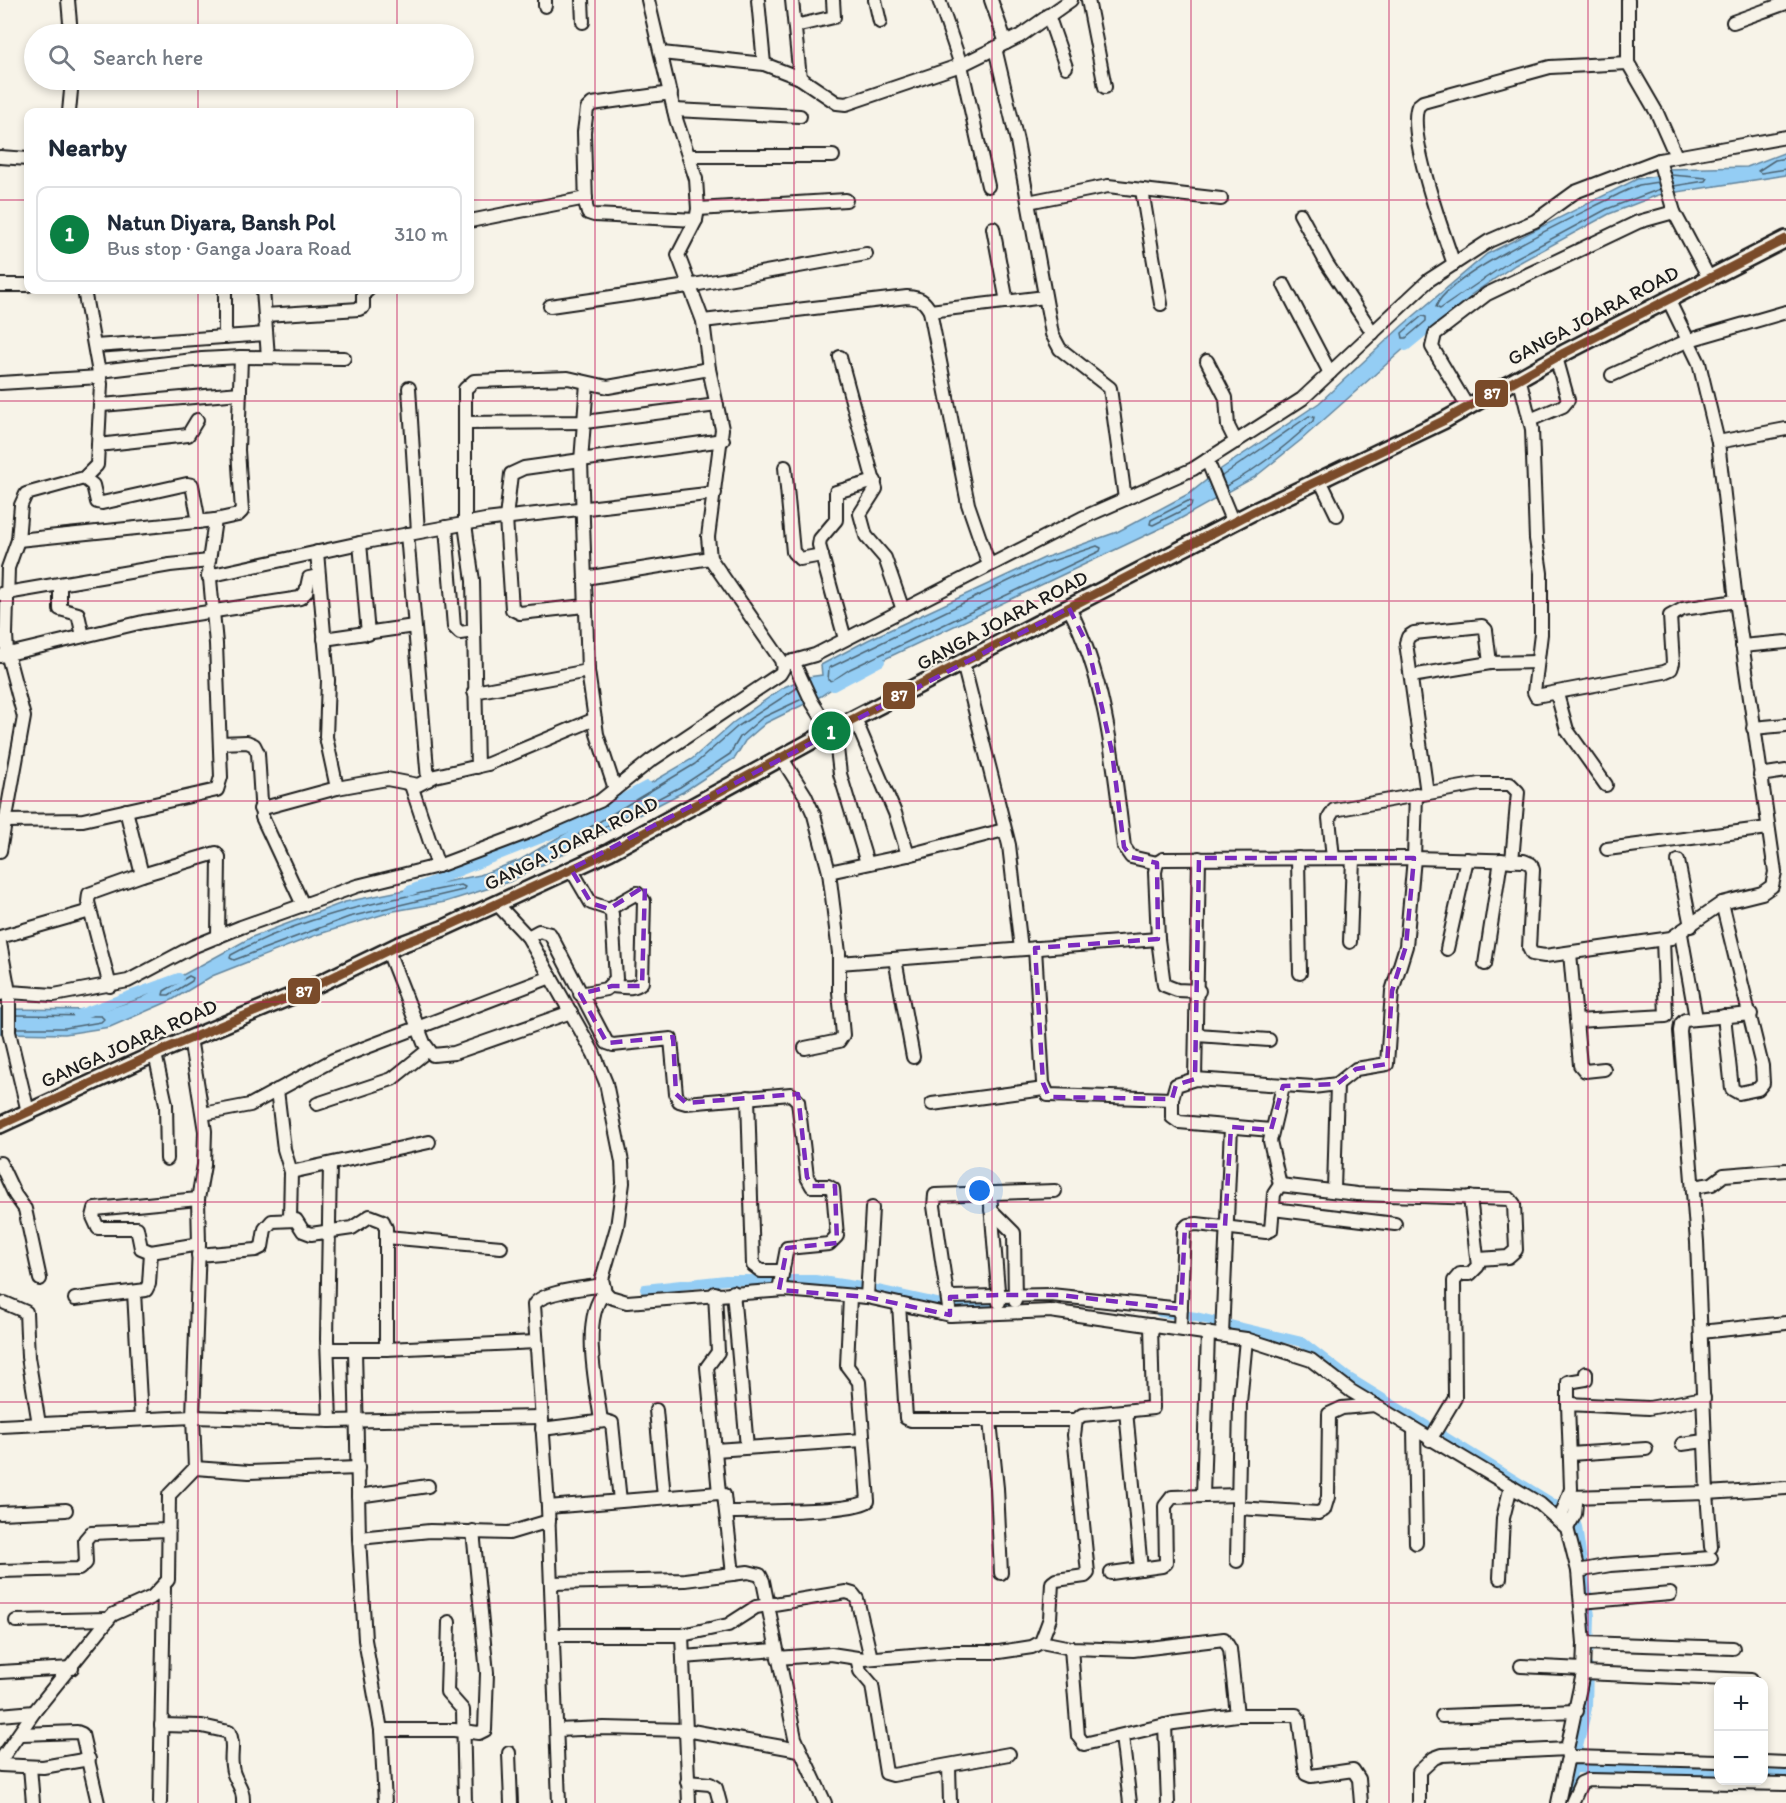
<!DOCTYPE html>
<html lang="en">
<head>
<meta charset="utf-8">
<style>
  body { margin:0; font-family:Itim,sans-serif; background:#f6f6f7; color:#1f2937 }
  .controls { position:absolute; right:18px; bottom:18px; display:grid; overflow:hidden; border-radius:12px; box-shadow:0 3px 9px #0003 }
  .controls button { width:54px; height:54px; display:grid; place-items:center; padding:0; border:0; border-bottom:2px solid #e0e1e3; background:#fff; color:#1f2937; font:30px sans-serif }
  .you { position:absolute; left:980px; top:1191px; width:21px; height:21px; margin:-15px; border:4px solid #fff; border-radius:50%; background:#1a73e8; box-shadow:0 0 0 9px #1a73e833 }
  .badge { display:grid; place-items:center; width:39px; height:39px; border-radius:50%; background:#0b8043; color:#fff; font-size:20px; font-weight:700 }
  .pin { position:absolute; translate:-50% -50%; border:3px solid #fff; box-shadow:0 2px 6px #0006 }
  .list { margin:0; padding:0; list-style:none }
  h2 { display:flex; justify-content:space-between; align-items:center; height:78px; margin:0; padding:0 24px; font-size:26px }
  h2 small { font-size:20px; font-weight:400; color:#747a83 }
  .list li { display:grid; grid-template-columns:39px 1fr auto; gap:18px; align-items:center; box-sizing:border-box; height:96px; margin:0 12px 12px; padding:0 12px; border:2px solid #e0e1e3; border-radius:12px }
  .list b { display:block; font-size:22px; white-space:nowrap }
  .list p { margin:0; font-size:20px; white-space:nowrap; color:#747a83 }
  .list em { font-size:20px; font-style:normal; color:#747a83 }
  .icon { flex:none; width:33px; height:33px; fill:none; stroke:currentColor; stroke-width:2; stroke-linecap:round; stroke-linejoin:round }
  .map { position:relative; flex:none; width:1786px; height:1803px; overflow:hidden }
  .search { position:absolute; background:#fff; box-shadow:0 3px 9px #0003; left:24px; top:24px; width:450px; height:66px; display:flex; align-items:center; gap:15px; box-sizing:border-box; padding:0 21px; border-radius:33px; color:#747a83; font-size:22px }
  .panel { position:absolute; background:#fff; box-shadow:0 3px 9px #0003; left:24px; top:108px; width:450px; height:186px; border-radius:12px }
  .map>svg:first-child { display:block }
  .water { fill:#94cdf4; stroke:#64869e; stroke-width:1.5 }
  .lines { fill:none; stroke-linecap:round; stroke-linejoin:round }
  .shore { stroke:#4c6372; stroke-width:1.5 }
  .canal { stroke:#94cdf4; stroke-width:10 }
  .minor-casing { stroke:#1c1c1c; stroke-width:16 }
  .major-casing { stroke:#1c1c1c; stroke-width:20 }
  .minor { stroke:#f7f3e8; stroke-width:12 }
  .major { stroke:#f7f3e8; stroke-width:15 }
  .bus-1-casing { stroke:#f7f3e8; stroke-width:14 }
  .bus-1 { stroke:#7a4b2a; stroke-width:9 }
  .marked { fill:none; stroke:#7b2cbf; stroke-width:4.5; stroke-dasharray:12 8; stroke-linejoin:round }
  .grid { fill:none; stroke:#c2185b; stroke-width:1.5; stroke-opacity:0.55 }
  .labels { text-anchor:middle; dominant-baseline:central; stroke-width:4.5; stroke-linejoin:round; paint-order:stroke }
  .street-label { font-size:20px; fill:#1c1c1c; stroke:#f7f3e8 }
  .line-badge { stroke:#f7f3e8; stroke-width:2 }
  .badge-label { font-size:16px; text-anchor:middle; font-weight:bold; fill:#fff }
</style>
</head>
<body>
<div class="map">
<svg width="1786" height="1803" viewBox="0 0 1786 1803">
  <rect width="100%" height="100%" fill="#f7f3e8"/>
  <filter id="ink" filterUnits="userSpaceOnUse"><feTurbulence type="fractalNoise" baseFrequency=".0167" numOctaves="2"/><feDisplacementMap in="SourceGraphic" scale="12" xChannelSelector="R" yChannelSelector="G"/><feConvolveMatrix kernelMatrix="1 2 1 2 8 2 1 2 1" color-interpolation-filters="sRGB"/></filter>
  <g filter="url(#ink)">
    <path class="water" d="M1786,152V175L1658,195L1609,214L1515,265L1443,314L1301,440L1255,477L1178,520L853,674L821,696L766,723L745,741L735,758L683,792L509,882L445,902L394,911L316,935L212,976L172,1000L110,1027L65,1034L0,1033V1009L103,1010L141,998L252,937L345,902L480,875L520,860L692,759L734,722L784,687L808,677L822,675L821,665L868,640L1044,558L1117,532L1190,493L1218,471L1319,403L1403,325L1487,254L1637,179L1656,176L1668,169L1747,167Z"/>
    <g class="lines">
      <g class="shore">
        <path d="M1786,158L1775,160L1758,171L1761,173L1786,169"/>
        <path d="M1671,175L1707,178L1705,181L1674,186"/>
        <path d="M1658,182L1639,185L1619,194C1585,212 1445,275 1436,307L1440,309L1512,260L1607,209L1660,189"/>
        <path d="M1422,316L1426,317V321L1406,338H1403L1402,333Z"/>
        <path d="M1222,476L1309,416L1314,417L1313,421C1286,446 1258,469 1226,486"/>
        <path d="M1188,501L1192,502L1191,506L1153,525L1150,524L1151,520Z"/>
        <path d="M1097,546L1101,548L1100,551L850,669L832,681L828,680L829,668L1046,563Z"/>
        <path d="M797,688L737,727L695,764L579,834L578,838L582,839L680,787L730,754L740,737L762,718L802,699"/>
        <path d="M461,885L465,887L463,890L349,917L234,960L230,958L231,955C303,915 382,901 461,885Z"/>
        <path d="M189,976L193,978L192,981L169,995H163L164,991Z"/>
        <path d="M16,1015L101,1016L104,1019L101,1022L65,1028H16"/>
      </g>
      <g class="canal">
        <path d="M1406,346L1466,297"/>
        <path d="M833,686L880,661"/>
        <path d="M409,891L576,824L647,786"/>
        <path d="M78,1015L179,978"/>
        <path d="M645,1289L726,1280H815L868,1288L950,1306L1007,1302"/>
        <path d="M1160,1312L1196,1317L1302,1342L1346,1376L1573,1516L1577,1527L1590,1616L1589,1649"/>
        <path d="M1574,1768L1718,1774"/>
        <path d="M1764,1775L1786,1776"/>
        <path d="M1565,1803L1587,1708L1588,1667"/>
      </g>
      <defs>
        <g id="minor">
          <path d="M68,0L71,34"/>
          <path d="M582,0L583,22"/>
          <path d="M758,0L764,64"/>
          <path d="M792,0L800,78"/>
          <path d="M875,0L880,22"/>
          <path d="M939,0L961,65L988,186"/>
          <path d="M991,0L1006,43"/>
          <path d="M1088,0L1105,87"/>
          <path d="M1628,0V63"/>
          <path d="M545,6V0"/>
          <path d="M1048,15L1066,67"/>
          <path d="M1733,22L1786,3"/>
          <path d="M795,26L834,17L833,0"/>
          <path d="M995,48L1017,141L1052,334L1060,349L1110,388L1125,499"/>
          <path d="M662,53L764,64L800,78L837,103L846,104L961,65L1020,36L1071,0"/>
          <path d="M671,93L592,104L587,109L584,132L586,206L588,213L594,215L696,220"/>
          <path d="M674,110L800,116"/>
          <path d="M69,112L72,80"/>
          <path d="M689,156H833"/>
          <path d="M0,157L28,159"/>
          <path d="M1659,160L1674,212L1709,278"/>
          <path d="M1142,190L1161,304"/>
          <path d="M1028,202L1108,186L1221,199"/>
          <path d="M698,209L846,200"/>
          <path d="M1300,214L1327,264L1373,333"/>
          <path d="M470,221L586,198"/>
          <path d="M993,228L1007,302"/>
          <path d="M1454,264C1443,233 1407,134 1418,106L1423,102L1550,67L1628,63L1657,113L1676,156"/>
          <path d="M0,285H28"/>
          <path d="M1284,285L1330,373"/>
          <path d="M225,290V337"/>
          <path d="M263,290L268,357"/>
          <path d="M550,306L688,286L866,254"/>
          <path d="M930,311L1045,297"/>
          <path d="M265,315L359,309L363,307V294L368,290"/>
          <path d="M703,321L907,297C920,298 924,300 930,311L968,504L989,565"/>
          <path d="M95,346L266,334"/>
          <path d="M241,357L344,358"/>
          <path d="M840,357L876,489L860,514L866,536L885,558L903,610"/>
          <path d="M1207,361L1226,398L1228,426L1236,442"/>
          <path d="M1612,375L1689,340L1786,312"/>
          <path d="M1519,377L1532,429L1536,539L1541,573V634L1534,692L1536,696L1664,672L1671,669L1673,663L1670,616L1683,609L1736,601"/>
          <path d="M0,383L100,377"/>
          <path d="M587,383L581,461L588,671L597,734L615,789"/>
          <path d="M409,388L418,532"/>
          <path d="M102,405L240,393"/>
          <path d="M1467,406L1432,347L1435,334L1487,294L1638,222L1674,212"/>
          <path d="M1530,420L1563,406L1568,400L1556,357"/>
          <path d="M465,423L585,422L717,405"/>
          <path d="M1718,442L1786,429"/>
          <path d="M98,445L188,435L197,420"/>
          <path d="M1207,460L1233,523"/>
          <path d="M785,467L793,552L800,559L822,555"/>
          <path d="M84,478L93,485L97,502L102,503L187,484L192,485L199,522"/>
          <path d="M1320,480L1337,515"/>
          <path d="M446,527L454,627L460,633L474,631"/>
          <path d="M407,534L428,780"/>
          <path d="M18,540L215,520"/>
          <path d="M360,543L368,634"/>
          <path d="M317,552L328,680L326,737L337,788"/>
          <path d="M208,576L360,543L485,520L715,493"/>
          <path d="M585,578L710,558"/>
          <path d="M60,584V609L78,614L83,636"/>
          <path d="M1,594L170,565L209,561L215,520L238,515L242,511L238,450L241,357L202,359L100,371"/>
          <path d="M585,606L520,613L512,609L506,518L511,474L524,468L723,440"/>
          <path d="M1069,608C1107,681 1114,767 1124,847L1131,857L1157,863"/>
          <path d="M324,639L414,626"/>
          <path d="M845,639L819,545L820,539L836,520V492L875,481"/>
          <path d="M1742,646L1786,642"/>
          <path d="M0,656L143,622L300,598L306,592L309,578L319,576"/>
          <path d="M793,661L812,702L836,740L840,774L867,863"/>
          <path d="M963,663L1009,845L1021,949"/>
          <path d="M783,664L815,655L1082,518L1193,469L1302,399L1429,280L1489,241L1535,221L1575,192L1659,160L1786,137"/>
          <path d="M1411,676L1490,663L1536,662"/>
          <path d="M474,692L588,671"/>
          <path d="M1557,694L1567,730L1606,785"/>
          <path d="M855,719L895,813L908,855"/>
          <path d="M1753,728L1786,725"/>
          <path d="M220,743L247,742L254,745L258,753L262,817L303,905"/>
          <path d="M781,757L805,795L814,815L829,872L839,953V992L843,1035L839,1041L805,1048"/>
          <path d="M477,767L473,581L465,524V389L474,381L568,378L608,387L709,369"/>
          <path d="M1760,775L1786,771"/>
          <path d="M411,785L438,866"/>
          <path d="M1427,793L1406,643L1408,637L1414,633L1482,626L1486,630L1490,663"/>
          <path d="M260,809L337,788L387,779L418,785L435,776L488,764L595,719"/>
          <path d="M126,810L142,875"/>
          <path d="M4,821L83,820L217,790L221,777L216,644L209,568"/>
          <path d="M1607,849L1768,828"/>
          <path d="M0,851L24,717L7,653L6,634L8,568L18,540L21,505L26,494L84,478L97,465L101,384L84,290"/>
          <path d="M1298,858L1300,973"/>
          <path d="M1333,858L1329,818L1334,810L1479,784H1510L1518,792L1512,861"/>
          <path d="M1678,861L1691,926"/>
          <path d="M571,869L591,903L609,909L612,914L616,979L606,989L580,994"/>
          <path d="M829,872L908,855L1004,830"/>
          <path d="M1722,903L1762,1066L1763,1083L1758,1089L1739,1093L1732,1089L1724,1016"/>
          <path d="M497,904L528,937L594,1054L606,1083L622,1162L623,1183L617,1227L602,1279L605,1292L610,1297L627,1302L785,1290L867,1297L950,1315L1050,1311L1246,1339L1311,1360L1351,1391L1540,1504L1567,1528L1578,1571L1584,1643L1583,1673L1567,1749L1568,1758"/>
          <path d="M609,909L637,893L644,901L642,982C633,990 623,987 612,986"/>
          <path d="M1681,934L1696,1018"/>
          <path d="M0,937L90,911"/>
          <path d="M528,937L539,931L550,934L607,1043L613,1045L671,1039L676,1094L679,1101L686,1103L791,1094L798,1101L807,1177L812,1186H828L833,1189L837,1236L829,1244L787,1248L779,1290"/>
          <path d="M1350,942L1353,858"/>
          <path d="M0,943L9,992L54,995L128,981L192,947L241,927L357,886L438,866L526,833L600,801L650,761L780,674L783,669L781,660L710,558L708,537L722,429L709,369L703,321L678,255L696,220L698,209L696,179L676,119L648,0"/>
          <path d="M1035,948L1043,1083L1048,1095L1172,1099"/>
          <path d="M1447,949L1467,859"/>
          <path d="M388,951L424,1043L433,1055L454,1053L571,1012"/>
          <path d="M1570,953L1580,1065L1585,1071L1604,1069"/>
          <path d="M895,959L913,1057"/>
          <path d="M839,963L1158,939"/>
          <path d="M1485,964L1501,860"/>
          <path d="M110,986L88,902L89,894L142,875L216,853L219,857L218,937"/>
          <path d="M1199,991L1177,990L1164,985L1158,939L1155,872L1157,863L1163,859L1414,858L1524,861L1531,864L1533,870L1529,948L1532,954L1545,956L1671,938L1722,903L1762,893L1772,886L1775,872L1736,601L1718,442L1699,363L1668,299"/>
          <path d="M0,994L9,992V1032L28,1112"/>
          <path d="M1751,1014L1685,1020L1681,1024L1680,1031L1697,1242L1707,1493L1786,1488"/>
          <path d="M1576,1021L1666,1016L1663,940"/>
          <path d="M1197,1035L1269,1040"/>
          <path d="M155,1054L166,1104L167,1159"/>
          <path d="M1195,1079L1199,858"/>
          <path d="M277,1090L284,1149L291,1172"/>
          <path d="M748,1097L753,1265L761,1271H783"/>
          <path d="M317,1104L392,1079L427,1051"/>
          <path d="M932,1104L1044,1089"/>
          <path d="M203,1114L250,1105L333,1060L551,977"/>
          <path d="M1271,1130L1179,1122L1172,1117V1099L1176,1085L1195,1079L1313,1087L1337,1084L1356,1069L1387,1064L1392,991L1406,946L1414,858L1416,794"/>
          <path d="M0,1163L15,1195L25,1209L40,1279"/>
          <path d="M330,1164L327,1339L330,1421"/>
          <path d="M1280,1185L1270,1141L1283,1086"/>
          <path d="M1693,1187L1712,1184L1724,1175L1786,1170"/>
          <path d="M1334,1190L1337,1084"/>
          <path d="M990,1193L999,1302"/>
          <path d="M1273,1209L1395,1224"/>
          <path d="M991,1210L1014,1233L1015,1301"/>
          <path d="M290,1219L291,1172L429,1142"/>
          <path d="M386,1237L501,1247"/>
          <path d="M151,1252L141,1248L137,1228H98L93,1217L95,1209L198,1199"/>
          <path d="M198,1255L256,1250L262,1247L265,1229L272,1221L296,1220L303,1231L311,1234L352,1228L370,1216L383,1221L386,1228V1349"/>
          <path d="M134,1292L141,1419"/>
          <path d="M733,1292L747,1447"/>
          <path d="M715,1293L718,1352L707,1367L719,1493"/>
          <path d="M867,1297L872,1208"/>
          <path d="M949,1297L1051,1295L1181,1309"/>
          <path d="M75,1299L146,1290L149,1284L151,1252L199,1244"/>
          <path d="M5,1303L26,1312L28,1357L39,1424"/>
          <path d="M899,1304L906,1418L911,1420H1076"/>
          <path d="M950,1315L934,1206L935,1195L1055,1191"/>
          <path d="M1180,1329L1184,1229L1188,1225L1197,1224L1266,1232L1271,1230L1274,1194L1280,1185L1357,1194L1510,1199L1514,1204L1516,1250L1508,1257L1479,1259"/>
          <path d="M1701,1332L1786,1323"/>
          <path d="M1222,1335L1231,1127"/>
          <path d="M328,1349H386L536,1342"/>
          <path d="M355,1349L359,1538L365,1640L381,1730L385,1803"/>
          <path d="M1568,1404V1382L1586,1379V1373"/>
          <path d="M656,1410L664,1497"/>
          <path d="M1126,1411L1141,1569"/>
          <path d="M601,1421C597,1388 580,1318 605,1292"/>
          <path d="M990,1421L997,1488L1001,1573"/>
          <path d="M0,1426L193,1417L330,1421L541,1417"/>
          <path d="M542,1429L605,1421L612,1423L620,1501"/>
          <path d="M1414,1429L1416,1543"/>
          <path d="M1430,1440L1455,1398L1454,1281L1460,1274H1470L1478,1266L1470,1197"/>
          <path d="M1682,1444L1704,1441"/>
          <path d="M715,1450L863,1440"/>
          <path d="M1570,1454L1646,1449"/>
          <path d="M195,1468L249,1472L358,1468"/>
          <path d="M358,1496L428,1486"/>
          <path d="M1203,1496L1208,1333"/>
          <path d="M1570,1497L1707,1493L1711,1547"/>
          <path d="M548,1507L719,1493L724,1495L733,1574"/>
          <path d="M1238,1508L1318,1513L1324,1510L1328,1497L1329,1414L1342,1408L1375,1405"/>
          <path d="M727,1512C755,1511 849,1513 868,1501L859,1382L847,1366L850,1296"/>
          <path d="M0,1513L66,1510"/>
          <path d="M1560,1519L1571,1489L1568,1404L1649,1408L1704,1398"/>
          <path d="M1567,1528L1575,1514L1576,1503L1570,1497"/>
          <path d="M359,1538L430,1531L509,1533L549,1521"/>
          <path d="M1237,1561L1240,1403L1246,1339"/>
          <path d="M0,1571L79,1569L86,1563L85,1540L91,1533L168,1530"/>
          <path d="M1578,1571L1610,1565L1711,1558"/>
          <path d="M1111,1573L1162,1566L1166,1563L1165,1506L1172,1497L1238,1495"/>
          <path d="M1500,1578L1503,1518L1511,1486"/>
          <path d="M551,1583L685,1580L748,1572L760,1575L763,1581L795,1738L825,1803"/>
          <path d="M1581,1602L1670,1594"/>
          <path d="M16,1621L108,1619"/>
          <path d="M449,1622L447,1692L463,1710L465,1803"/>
          <path d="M553,1635H682L728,1625L756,1607L846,1592L853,1594L857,1599L871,1658"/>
          <path d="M682,1635L689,1803"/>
          <path d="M1041,1642L1071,1648L1133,1650L1224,1639L1230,1649L1237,1715"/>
          <path d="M1584,1643L1733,1648"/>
          <path d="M1071,1648L1078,1736L1084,1744L1174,1723L1237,1715H1296L1299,1719L1306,1774L1311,1776L1353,1770L1359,1779L1361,1803"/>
          <path d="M683,1657L776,1650"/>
          <path d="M778,1658L831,1654L864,1659L949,1652H999L1032,1647L1041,1642L1050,1618L1052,1583L1056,1580L1085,1576L1088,1573L1074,1435L1076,1420L1082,1415L1153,1408L1151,1325"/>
          <path d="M857,1658L860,1671L872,1685L886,1773L893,1775L1009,1754"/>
          <path d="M1521,1666L1583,1669"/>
          <path d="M0,1672L72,1668"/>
          <path d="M1583,1673L1751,1680"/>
          <path d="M0,1715L34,1712"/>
          <path d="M1442,1716L1577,1711"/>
          <path d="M161,1725L202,1726L229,1732C235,1744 230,1754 232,1766C233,1781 244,1785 243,1803"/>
          <path d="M1165,1725L1168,1803"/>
          <path d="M381,1730H454L479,1733L485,1730L487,1673L473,1531"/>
          <path d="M557,1730L604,1728L686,1730L799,1750"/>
          <path d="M22,1734L77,1732L82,1734L98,1803"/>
          <path d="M1122,1736L1130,1803"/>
          <path d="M509,1753L511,1803"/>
          <path d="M0,1761L34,1712L112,1615L152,1597L168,1580L169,1495L195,1468L193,1417L199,1244L198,1199L204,1165L205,1131L190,1038"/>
          <path d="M1764,1762L1786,1763"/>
          <path d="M0,1765L43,1767L89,1759"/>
          <path d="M949,1766L950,1803"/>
          <path d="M30,1767L33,1803"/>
          <path d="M687,1782L710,1784L716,1788L720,1803"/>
          <path d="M160,1803L164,1588"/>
          <path d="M559,1803L548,1507L534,1305C541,1291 588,1288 603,1285"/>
          <path d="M1419,1803V1772L1434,1758L1442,1755L1567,1749"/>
          <path d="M1558,1803L1567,1761L1571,1757L1718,1761"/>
          <path d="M1572,1803L1581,1783L1588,1780L1786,1784"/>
        </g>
        <path id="major" d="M0,1125L163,1050L304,991L399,945L444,928L609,852L830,731L1255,511L1443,421L1564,353L1786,239"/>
      </defs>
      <use href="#minor" class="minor-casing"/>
      <use href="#major" class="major-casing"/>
      <use href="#minor" class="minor"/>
      <use href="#major" class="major"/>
      <defs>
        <path id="bus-1" d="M0,1125L163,1050L304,991L399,945L444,928L609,852L830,731L1255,511L1443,421L1564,353L1786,239"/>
      </defs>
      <use href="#bus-1" class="bus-1-casing"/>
      <use href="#bus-1" class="bus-1"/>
    </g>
  </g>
  <path class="marked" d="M1069,608L1088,646L1112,752L1124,847L1131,857L1157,863L1158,939L1035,948L1043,1083L1049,1097L1172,1099L1176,1085L1195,1079L1199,858H1414L1406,946L1392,991L1387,1064L1356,1069L1337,1084L1283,1086L1271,1130L1231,1127L1225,1226L1185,1225L1181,1309L1059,1295H998L950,1297V1315L867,1297L779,1290L787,1248L837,1243L835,1186H812L807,1177L798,1094L686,1103L676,1094L673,1037L607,1043L580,994L612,986H642L645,886L609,909L591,903L571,869Z"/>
  <path class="grid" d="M198,0V34M397,0V34M595,0V1803M794,0V1803M992,0V1803M1191,0V1803M1389,0V1803M1588,0V1803M198,80V112M397,80V112M0,200H28M470,200H1786M198,290V1803M397,290V1803M0,401H1786M0,601H1786M0,801H1786M0,1002H1786M0,1202H1786M0,1402H1786M0,1603H1786"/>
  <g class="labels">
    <g class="street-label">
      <text transform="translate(1593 315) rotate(-28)">GANGA JOARA ROAD</text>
      <text transform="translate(1002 620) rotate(-28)">GANGA JOARA ROAD</text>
      <text transform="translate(571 843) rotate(-26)">GANGA JOARA ROAD</text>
      <text transform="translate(129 1043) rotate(-24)">GANGA JOARA ROAD</text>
    </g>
  </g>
  <g class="line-badge">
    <rect x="1474" y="379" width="35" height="29" rx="6" fill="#7a4b2a"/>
    <rect x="882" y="681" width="34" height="29" rx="6" fill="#7a4b2a"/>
    <rect x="287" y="977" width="34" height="28" rx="6" fill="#7a4b2a"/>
  </g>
  <g class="badge-label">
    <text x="1492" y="399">87</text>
    <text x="899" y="701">87</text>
    <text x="304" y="997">87</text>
  </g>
</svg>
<div class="controls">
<button>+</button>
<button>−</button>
</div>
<div class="you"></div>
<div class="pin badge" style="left:831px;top:731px">1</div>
<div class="search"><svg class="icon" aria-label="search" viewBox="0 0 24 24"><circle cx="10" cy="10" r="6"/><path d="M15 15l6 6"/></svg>Search here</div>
<section class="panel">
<h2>Nearby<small></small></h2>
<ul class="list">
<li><span class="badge">1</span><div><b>Natun Diyara, Bansh Pol</b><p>Bus stop · Ganga Joara Road</p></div><em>310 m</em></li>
</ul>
</section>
</div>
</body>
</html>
